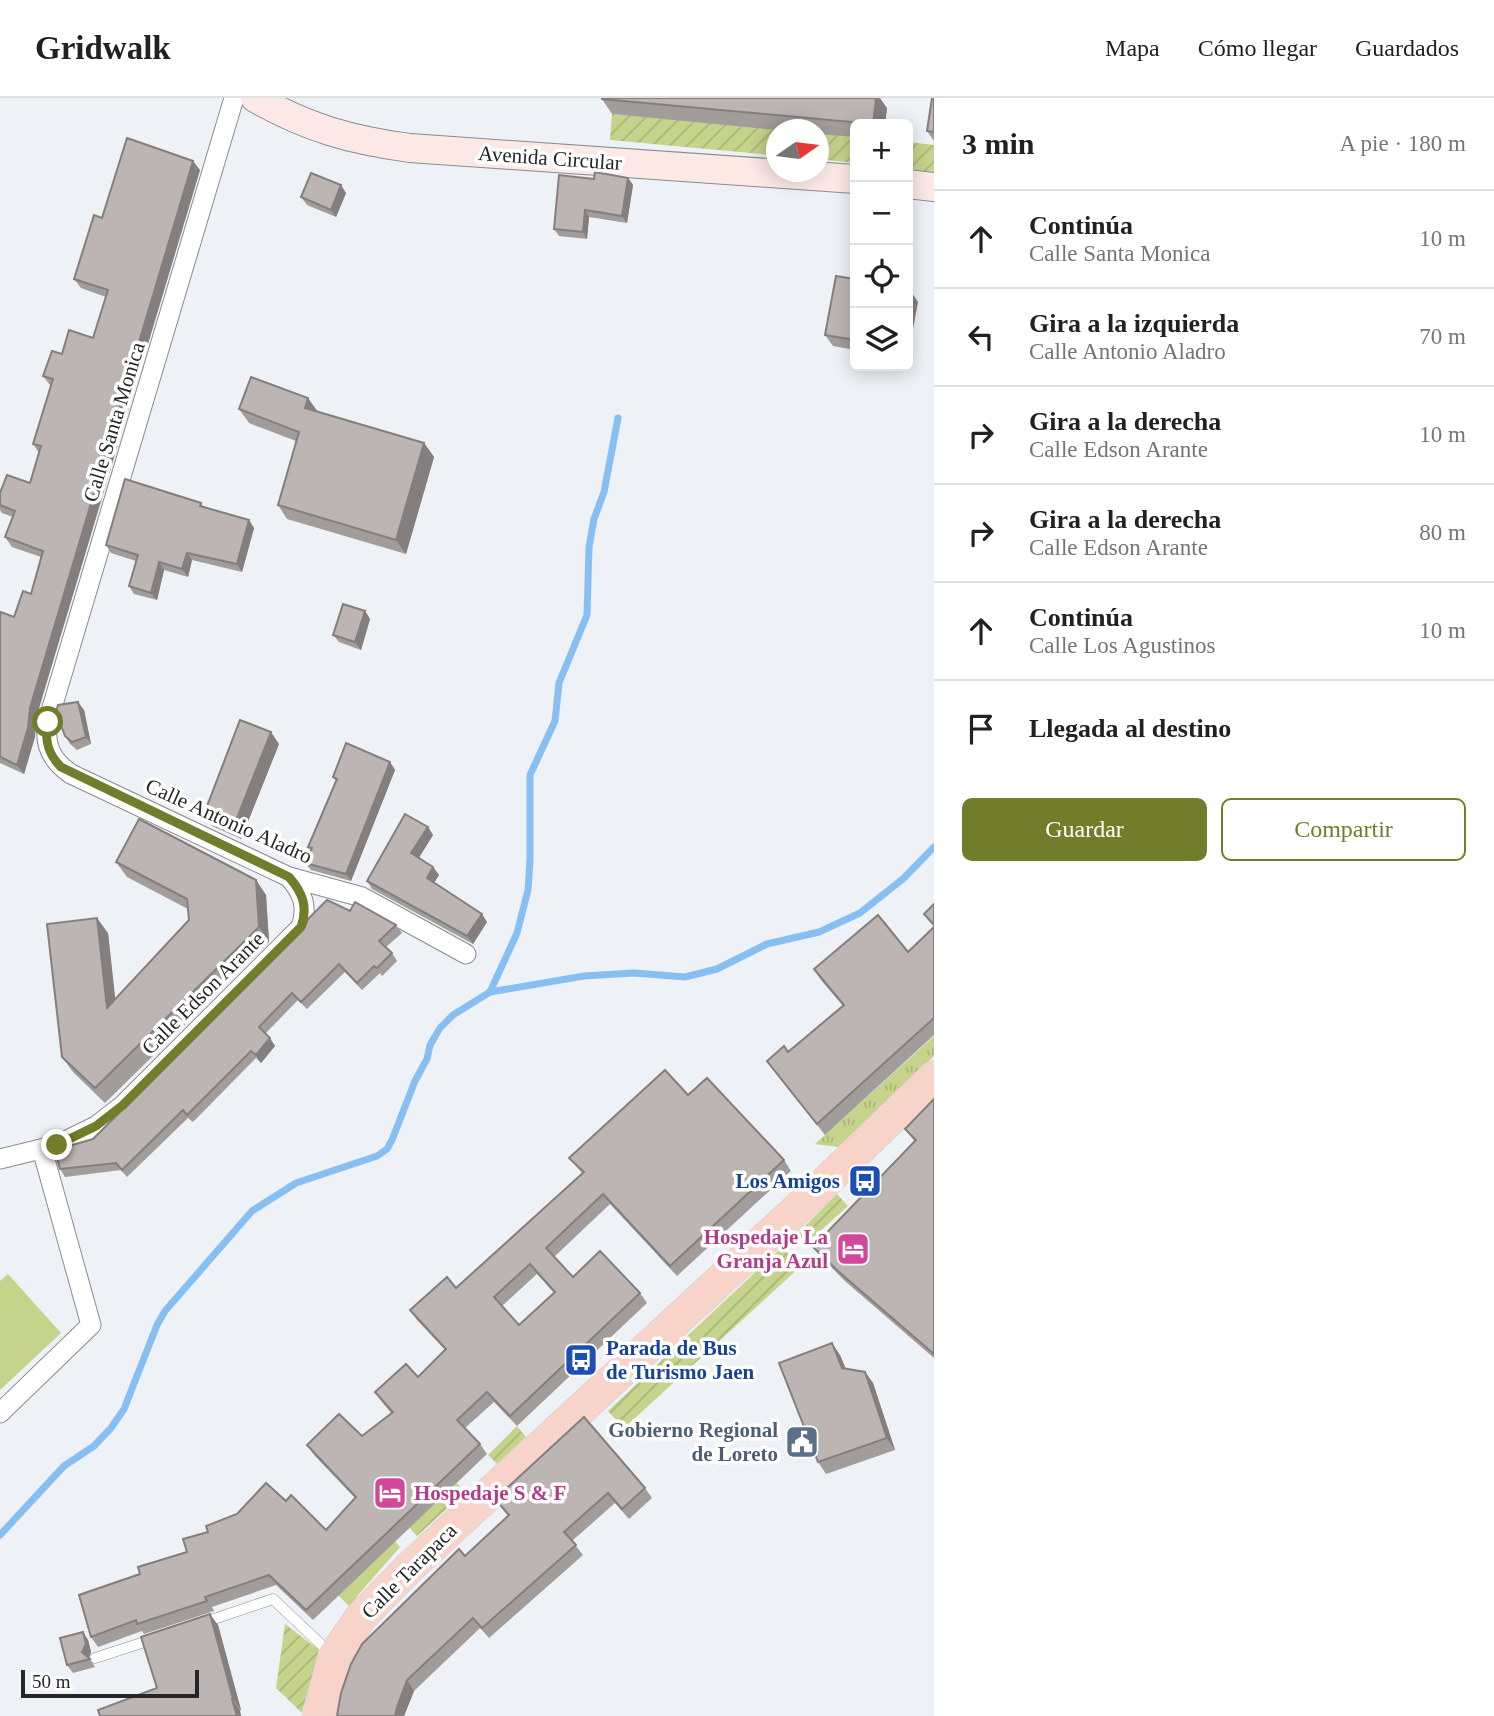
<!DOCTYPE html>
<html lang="es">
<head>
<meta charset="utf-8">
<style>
  body { margin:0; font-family:Georgia,serif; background:#f2f2f2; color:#202124 }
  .controls { position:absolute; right:21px; top:21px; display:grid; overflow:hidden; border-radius:10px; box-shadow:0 4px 18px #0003 }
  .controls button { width:63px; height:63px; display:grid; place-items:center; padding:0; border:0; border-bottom:2px solid #e0e0e0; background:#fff; color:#202124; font:35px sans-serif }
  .compass { position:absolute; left:766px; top:21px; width:63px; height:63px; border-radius:50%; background:#fff; box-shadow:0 4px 18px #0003; rotate:76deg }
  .scale { position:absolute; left:21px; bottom:18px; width:178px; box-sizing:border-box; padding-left:7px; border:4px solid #252628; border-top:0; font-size:19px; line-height:24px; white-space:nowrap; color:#252628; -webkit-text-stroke:5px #fff; paint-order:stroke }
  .stop { position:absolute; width:21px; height:21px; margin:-16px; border:5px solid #717d2a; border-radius:50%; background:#fff }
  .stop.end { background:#717d2a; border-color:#fff; box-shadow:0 2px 7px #0008 }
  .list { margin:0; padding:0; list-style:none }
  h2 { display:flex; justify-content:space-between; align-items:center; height:91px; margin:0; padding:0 28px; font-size:30px }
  h2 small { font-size:23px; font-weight:400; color:#757577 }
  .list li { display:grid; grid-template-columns:46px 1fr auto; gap:21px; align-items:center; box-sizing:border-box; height:98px; padding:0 28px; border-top:2px solid #e0e0e0 }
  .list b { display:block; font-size:26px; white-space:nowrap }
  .list p { margin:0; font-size:23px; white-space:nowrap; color:#757577 }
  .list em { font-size:23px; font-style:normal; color:#757577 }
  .actions { display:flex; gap:14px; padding:21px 28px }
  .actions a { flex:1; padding:16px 0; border:2px solid #717d2a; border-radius:10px; text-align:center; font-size:24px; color:#717d2a }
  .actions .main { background:#717d2a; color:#fff }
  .icon { flex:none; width:38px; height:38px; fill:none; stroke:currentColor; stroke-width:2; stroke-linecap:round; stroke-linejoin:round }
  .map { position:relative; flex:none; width:934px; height:1618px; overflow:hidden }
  header { display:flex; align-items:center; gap:42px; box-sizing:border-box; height:98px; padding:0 35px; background:#fff; border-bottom:2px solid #e0e0e0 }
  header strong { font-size:33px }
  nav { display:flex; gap:38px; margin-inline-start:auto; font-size:24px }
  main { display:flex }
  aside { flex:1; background:#fff }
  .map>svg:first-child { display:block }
  .grass { fill:url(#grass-tufts) }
  .garden { fill:url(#garden-furrows) }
  .pitch { fill:#c6d38b }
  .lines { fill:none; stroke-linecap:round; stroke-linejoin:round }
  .stream { stroke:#88bff2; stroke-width:7 }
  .lane-casing { stroke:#898b90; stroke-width:11 }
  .street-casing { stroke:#898b90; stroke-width:21 }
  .secondary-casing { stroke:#898b90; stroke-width:30 }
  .primary-casing { stroke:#cfcfd0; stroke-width:33 }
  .lane { stroke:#fff; stroke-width:10 }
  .street { stroke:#fff; stroke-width:19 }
  .secondary { stroke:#fce9e5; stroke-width:28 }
  .primary { stroke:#f8d3ca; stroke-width:32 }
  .wall { fill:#a29c9b; fill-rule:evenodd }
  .shaded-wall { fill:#847f7e }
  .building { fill:#bcb5b4; stroke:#847f7e; stroke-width:2; fill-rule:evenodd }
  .route { stroke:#717d2a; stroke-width:9 }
  .labels { text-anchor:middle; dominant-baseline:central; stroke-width:7; stroke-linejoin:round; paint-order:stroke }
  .street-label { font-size:21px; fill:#252628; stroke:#fff }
  .transit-label { font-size:21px; font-weight:bold; fill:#164399; stroke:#fff; text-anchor:end }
  .hotel-label { font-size:21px; font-weight:bold; fill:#b23c85; stroke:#fff; text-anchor:end }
  .service-label { font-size:21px; font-weight:bold; fill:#4e5e75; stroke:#fff; text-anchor:end }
</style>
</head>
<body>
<header>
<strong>Gridwalk</strong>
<nav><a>Mapa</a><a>Cómo llegar</a><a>Guardados</a></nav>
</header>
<main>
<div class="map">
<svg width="934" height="1618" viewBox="0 0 934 1618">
  <defs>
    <pattern id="grass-tufts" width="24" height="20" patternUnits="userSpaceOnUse" patternTransform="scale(1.75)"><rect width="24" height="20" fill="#c6d38b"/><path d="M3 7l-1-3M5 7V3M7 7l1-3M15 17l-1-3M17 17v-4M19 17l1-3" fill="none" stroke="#aab578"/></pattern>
    <pattern id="garden-furrows" width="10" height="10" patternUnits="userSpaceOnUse" patternTransform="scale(1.75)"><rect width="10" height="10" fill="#c6d38b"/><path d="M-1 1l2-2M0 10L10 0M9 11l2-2" fill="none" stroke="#aab578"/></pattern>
  </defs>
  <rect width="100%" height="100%" fill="#eef1f6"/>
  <g class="grass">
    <path d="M934,938V958L838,1049L815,1046Z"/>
    <path d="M394,1442L400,1449L358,1497L350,1509L338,1497Z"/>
  </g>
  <g class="garden">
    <path d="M612,16L780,31L776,32V42L772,57L610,42Z"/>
    <path d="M819,35L855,39V65L819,61Z"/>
    <path d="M908,44L934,47V74L908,71Z"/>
    <path d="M837,1096L848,1108L807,1145L797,1136Z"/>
    <path d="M782,1149L800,1169L624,1330L608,1313Z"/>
    <path d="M517,1328L526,1339L497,1366L488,1357Z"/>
    <path d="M457,1385L464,1395L417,1438L409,1429Z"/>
    <path d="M285,1526L319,1552L302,1615L276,1590Z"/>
  </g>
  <path class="pitch" d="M8,1176L61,1235L0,1292V1183Z"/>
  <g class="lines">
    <g class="stream">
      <path d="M490,894L584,878L634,875L685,879L717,871L767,846L819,834L860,815L904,780L934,749"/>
      <path d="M0,1437L64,1368L94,1348L111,1330L124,1311L157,1227L165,1213L252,1113L296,1085L377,1058L387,1051L392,1042L415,983L427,961L430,947L440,930L453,917L490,894L517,835L528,792L530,762V677L555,623L559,585L587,517L589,449L594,421L604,394L618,320"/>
    </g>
    <defs>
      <g id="lane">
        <path d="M202,1525L273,1501L330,1555"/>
        <path d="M95,1560L154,1541"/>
      </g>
      <g id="street">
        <path d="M234,0L48,623C43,647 52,663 71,676L289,779L362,799L466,856"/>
        <path d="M0,1061L57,1047L96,1028L123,1007L301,829C308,809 303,795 289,779"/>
        <path d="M0,1315L91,1227L42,1051"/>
      </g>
      <g id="secondary">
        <path d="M255,0C308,30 350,42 410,50L855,81"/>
        <path d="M908,86L934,89"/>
      </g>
      <path id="primary" d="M319,1618L334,1558L361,1519L409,1470L808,1101L934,979"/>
    </defs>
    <use href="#lane" class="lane-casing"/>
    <use href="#street" class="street-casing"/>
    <use href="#secondary" class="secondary-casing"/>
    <use href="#primary" class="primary-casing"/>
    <use href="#lane" class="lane"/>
    <use href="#street" class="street"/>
    <use href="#secondary" class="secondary"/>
    <use href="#primary" class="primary"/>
  </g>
  <g class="wall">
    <path d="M934,0V43L927,33Z"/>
    <path d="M602,1L887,10L885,26H855V39L818,36V32H776L612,16Z"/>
    <path d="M200,72L36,620L35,639L24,676L0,665V519H14L31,496L41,459L12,449L5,439L13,419L2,415L0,412V395L30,385L39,355L33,346L51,287H50L43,278L62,256L93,240L106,199L81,190L74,181L102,120Z"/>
    <path d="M628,80L633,87L627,125L589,119L587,141L559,138L554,131L594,81Z"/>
    <path d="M346,95L336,119L307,107L301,99Z"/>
    <path d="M855,181V252L833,248L825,237Z"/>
    <path d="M239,311L317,314L424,345L434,359L406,456L287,421L278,407L296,343L249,325Z"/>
    <path d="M201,405L204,410L254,430L242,474L192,462L188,479L164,472L157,502L134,496L129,488L136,463L111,455L106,447Z"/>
    <path d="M365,513L370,521L361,552L339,544L333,537Z"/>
    <path d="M84,612L91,646L77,652L70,646L65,638Z"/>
    <path d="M279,646L241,741L212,728L204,716Z"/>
    <path d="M390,664L395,672L351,783L311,772L305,765L311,753L308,749L336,683L333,679Z"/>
    <path d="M428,729L433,737L419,759L433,769L439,777L434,785L487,824L473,846L372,791L367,783Z"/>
    <path d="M116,764L256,782L266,797L269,844L105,1005L73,974L62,959L108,835L115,902L189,822L188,811L127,779Z"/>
    <path d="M934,806V937L825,1037L767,963L788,954L843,908L821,882L814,871L908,854L934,829L924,816Z"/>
    <path d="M350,813L396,827L402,835L386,849L392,855L397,863L382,878L380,875L362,892L345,874L307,911L298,902L265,936L275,948L261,965L256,960L193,1024L188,1020L127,1079L121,1072L65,1079L60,1071Z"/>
    <path d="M688,997L784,1062L791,1073L677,1178L610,1106L554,1159L573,1179L640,1195L647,1205L517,1328L494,1304L465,1330L480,1346L487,1356L313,1522L276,1487L212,1509L214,1513L144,1536L142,1533L98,1549L91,1539L140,1476L187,1454L208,1434L286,1403L326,1432L355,1400L314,1357L307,1347L362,1338L391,1315L382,1304L375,1294L418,1279L445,1252L417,1222L410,1212L456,1190L582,1075L569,1060ZM537,1176L554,1195L519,1227L502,1208Z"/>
    <path d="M934,1001V1260L846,1184L821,1159L813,1149L915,1044L905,1031Z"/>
    <path d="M840,1257L846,1271L865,1274L873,1285L895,1352L826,1376L818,1364Z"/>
    <path d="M645,1390L652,1400L629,1421L615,1405L572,1443L583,1457L489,1540L480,1530L414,1593L404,1618H337L465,1458L508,1418L495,1401Z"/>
    <path d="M218,1527L241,1612L240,1613L241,1618H100L157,1590Z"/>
    <path d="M83,1534L88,1542L91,1554L89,1560L95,1569L73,1575L67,1567Z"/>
  </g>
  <g class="shaded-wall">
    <path d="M876,0H880L887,10L885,26H873Z"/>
    <path d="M193,63L200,72L36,620L35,639L24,676L17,667L30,610Z"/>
    <path d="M628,80L633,87L627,125L622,118Z"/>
    <path d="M341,87L346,95L336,119L331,112Z"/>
    <path d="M585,112L589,119L587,141L583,134Z"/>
    <path d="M910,192L918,204L908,257V204Z"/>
    <path d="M308,300L318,314L305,310Z"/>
    <path d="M424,345L434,359L406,456L396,442Z"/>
    <path d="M249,422L254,430L242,474L237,466Z"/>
    <path d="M187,455L192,462L188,479L182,471Z"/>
    <path d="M159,464L164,472L157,502L151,495Z"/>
    <path d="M365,513L370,521L361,552L355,544Z"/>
    <path d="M78,604L84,612L91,646L86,639Z"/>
    <path d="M271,634L279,646L241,741L233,730Z"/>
    <path d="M390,664L395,672L351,783L346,776Z"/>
    <path d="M428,729L433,737L417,763L411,755Z"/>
    <path d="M433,769L439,777L432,788L427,780Z"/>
    <path d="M256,782L266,797L269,844L259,829Z"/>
    <path d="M482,816L487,824L473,846L467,838Z"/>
    <path d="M97,820L108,835L118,925L107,910Z"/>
    <path d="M270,940L275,948L261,965L256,957Z"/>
    <path d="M832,1245L840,1257L850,1282L842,1270Z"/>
    <path d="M865,1274L873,1285L895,1352L887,1340Z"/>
    <path d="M210,1516L218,1527L241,1612L233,1601Z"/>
    <path d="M83,1534L88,1542L91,1554L88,1562L82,1554Z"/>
    <path d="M407,1582L414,1593L404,1618H395L397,1609Z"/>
    <path d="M232,1601L240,1613L241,1618H237Z"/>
  </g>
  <g class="building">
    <path d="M602,0H876L873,26L602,1Z"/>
    <path d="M932,0H934V34L927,33Z"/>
    <path d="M127,40L193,63L30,610L28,630L17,667L0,659V519L1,514L14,519L23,493L31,496L43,453L5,439L15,413L0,407V395L7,377L30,385L41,348L33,346L53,281L43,278L52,253L62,256L69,232L93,240L108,192L74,181L94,117L102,120Z"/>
    <path d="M595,74L628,80L622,118L585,112L583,134L554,131L559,77L594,81Z"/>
    <path d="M311,75L341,87L331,112L301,99Z"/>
    <path d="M836,178L855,181V242L825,237Z"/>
    <path d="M251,279L308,300L305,310L424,345L396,442L278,407L299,334L239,311Z"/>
    <path d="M125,381L201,405L200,408L249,422L237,466L187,455L182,471L159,464L151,495L129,488L138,457L106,447Z"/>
    <path d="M343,506L365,513L355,544L333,537Z"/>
    <path d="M78,604L86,639L72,644L65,638L56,614L58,607Z"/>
    <path d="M240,622L271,634L233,730L204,716Z"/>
    <path d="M346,645L390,664L346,776L305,765L312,750L308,749L337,681L333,679Z"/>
    <path d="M405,716L428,729L411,755L433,769L427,780L482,816L467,838L367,783Z"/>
    <path d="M139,721L256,782L259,829L95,990L62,959L47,826L97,820L107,910L189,822L187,801L116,764Z"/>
    <path d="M327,802L350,813L355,804L396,827L379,843L392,855L377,870L374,868L357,885L339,866L301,904L292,895L259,929L270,940L256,957L251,953L187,1017L183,1012L122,1072L116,1065L60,1071L55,1052L93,1041L304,830L308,821Z"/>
    <path d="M934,806V827L924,816Z"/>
    <path d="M878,817L908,854L934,829V920L817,1026L767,963L784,948L788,954L844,907L814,871Z"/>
    <path d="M665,972L688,997L707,980L784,1062L670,1168L603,1096L546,1150L573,1179L600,1153L640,1195L510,1318L487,1294L457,1322L480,1346L306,1512L269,1477L205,1499L207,1503L137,1526L136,1522L91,1539L79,1497L140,1476L138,1469L187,1454L183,1441L208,1434L206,1428L237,1416L266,1385L286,1403L291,1397L326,1432L356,1399L307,1347L339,1316L362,1338L393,1314L375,1294L406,1266L418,1279L446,1251L410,1212L447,1179L456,1190L584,1074L569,1060ZM530,1166L555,1194L519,1227L494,1199Z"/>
    <path d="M934,1001V1256L839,1174L813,1149L916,1042L905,1031Z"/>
    <path d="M832,1245L842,1270L865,1274L887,1340L818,1364L779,1265Z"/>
    <path d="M584,1319L645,1390L622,1411L608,1395L564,1434L576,1447L482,1530L473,1520L407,1582L397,1609L395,1618H337L341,1595L351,1566L362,1546L459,1451L465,1458L509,1417L495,1401Z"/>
    <path d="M210,1516L233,1601H232L237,1618H100L98,1612L157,1590L141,1539Z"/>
    <path d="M83,1534L86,1546L82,1554L90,1561L67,1567L60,1540Z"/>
  </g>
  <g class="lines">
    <path class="route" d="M48,624C44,642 48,656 61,669L289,779C303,795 308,809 301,829L123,1007L96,1028L57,1047"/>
  </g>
  <defs>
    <symbol id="bus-square" viewBox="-11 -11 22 22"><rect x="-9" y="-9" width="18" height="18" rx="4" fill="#1a4fb4" stroke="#fff"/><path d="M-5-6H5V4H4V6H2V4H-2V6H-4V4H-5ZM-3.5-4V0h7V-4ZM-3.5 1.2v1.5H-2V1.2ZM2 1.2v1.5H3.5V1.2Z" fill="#fff"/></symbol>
    <symbol id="hotel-square" viewBox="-11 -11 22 22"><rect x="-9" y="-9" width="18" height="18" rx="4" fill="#d1479c" stroke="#fff"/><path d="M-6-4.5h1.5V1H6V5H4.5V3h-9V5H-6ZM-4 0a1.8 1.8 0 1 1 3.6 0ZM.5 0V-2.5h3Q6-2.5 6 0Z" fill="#fff"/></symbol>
    <symbol id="civic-square" viewBox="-11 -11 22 22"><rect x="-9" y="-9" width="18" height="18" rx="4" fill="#5c6f8a" stroke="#fff"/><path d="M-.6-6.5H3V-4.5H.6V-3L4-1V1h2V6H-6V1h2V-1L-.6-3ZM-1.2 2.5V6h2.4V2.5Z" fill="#fff"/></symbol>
  </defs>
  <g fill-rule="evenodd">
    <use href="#bus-square" x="846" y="1064" width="38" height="38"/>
    <use href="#hotel-square" x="834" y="1132" width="38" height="38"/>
    <use href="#bus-square" x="562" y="1243" width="38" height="38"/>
    <use href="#civic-square" x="783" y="1325" width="38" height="38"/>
    <use href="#hotel-square" x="371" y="1376" width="38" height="38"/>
  </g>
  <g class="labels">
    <g class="street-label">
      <text transform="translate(550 60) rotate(4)">Avenida Circular</text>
      <text transform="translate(114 324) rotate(-73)">Calle Santa Monica</text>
      <text transform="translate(229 723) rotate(24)">Calle Antonio Aladro</text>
      <text transform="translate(203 895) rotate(-45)">Calle Edson Arante</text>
      <text transform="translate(409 1473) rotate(-45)">Calle Tarapaca</text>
    </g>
    <g class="transit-label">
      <text x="840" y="1083">Los Amigos</text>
      <text x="606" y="1250" text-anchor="start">Parada de Bus<tspan x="606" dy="24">de Turismo Jaen</tspan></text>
    </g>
    <g class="hotel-label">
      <text x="828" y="1139">Hospedaje La<tspan x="828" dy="24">Granja Azul</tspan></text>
      <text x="414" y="1395" text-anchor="start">Hospedaje S &amp; F</text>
    </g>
    <g class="service-label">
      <text x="778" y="1332">Gobierno Regional<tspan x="778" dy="24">de Loreto</tspan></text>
    </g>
  </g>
</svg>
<div class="controls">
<button>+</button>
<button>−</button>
<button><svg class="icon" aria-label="locate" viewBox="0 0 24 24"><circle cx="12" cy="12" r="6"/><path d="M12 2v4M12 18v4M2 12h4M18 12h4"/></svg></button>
<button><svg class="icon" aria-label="layers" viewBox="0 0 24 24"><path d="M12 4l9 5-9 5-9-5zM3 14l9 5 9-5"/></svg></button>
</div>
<svg class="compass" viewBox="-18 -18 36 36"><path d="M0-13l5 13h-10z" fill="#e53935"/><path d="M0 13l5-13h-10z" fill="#757577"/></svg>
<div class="scale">50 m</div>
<div class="stop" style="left:48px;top:624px"></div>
<div class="stop end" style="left:57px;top:1047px"></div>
</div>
<aside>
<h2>3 min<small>A pie · 180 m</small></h2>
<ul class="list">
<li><svg class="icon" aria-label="ahead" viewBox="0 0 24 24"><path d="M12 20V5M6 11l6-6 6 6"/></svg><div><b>Continúa</b><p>Calle Santa Monica</p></div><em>10 m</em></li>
<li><svg class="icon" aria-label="left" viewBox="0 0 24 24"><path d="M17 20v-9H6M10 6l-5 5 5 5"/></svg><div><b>Gira a la izquierda</b><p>Calle Antonio Aladro</p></div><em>70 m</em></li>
<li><svg class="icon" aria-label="right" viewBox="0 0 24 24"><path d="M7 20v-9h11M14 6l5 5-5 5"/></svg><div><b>Gira a la derecha</b><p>Calle Edson Arante</p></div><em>10 m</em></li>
<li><svg class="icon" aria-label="right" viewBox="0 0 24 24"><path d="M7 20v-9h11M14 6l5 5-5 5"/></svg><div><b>Gira a la derecha</b><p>Calle Edson Arante</p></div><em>80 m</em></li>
<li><svg class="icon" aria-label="ahead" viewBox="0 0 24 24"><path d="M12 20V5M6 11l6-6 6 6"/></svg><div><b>Continúa</b><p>Calle Los Agustinos</p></div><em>10 m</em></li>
<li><svg class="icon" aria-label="arrive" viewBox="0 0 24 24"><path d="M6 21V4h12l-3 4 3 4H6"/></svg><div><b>Llegada al destino</b></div></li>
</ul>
<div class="actions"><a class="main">Guardar</a><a>Compartir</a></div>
</aside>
</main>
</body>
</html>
